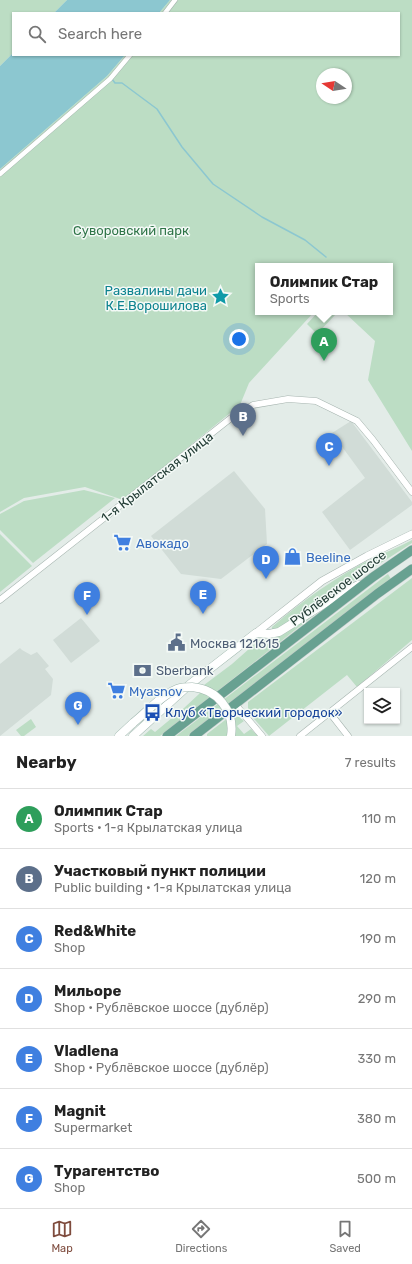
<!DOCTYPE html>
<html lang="en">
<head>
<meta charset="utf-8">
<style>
  body { margin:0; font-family:Rubik,sans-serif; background:#f6f6f6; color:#222 }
  .controls { position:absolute; right:12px; bottom:12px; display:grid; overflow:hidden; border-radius:0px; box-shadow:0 1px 3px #0004 }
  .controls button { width:36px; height:36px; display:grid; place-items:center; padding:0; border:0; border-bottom:1px solid #e0e0e0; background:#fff; color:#222; font:20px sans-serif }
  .compass { position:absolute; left:316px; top:68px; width:36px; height:36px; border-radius:50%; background:#fff; box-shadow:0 1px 3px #0004; rotate:282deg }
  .you { position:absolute; left:239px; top:339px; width:14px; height:14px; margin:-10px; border:3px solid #fff; border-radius:50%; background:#1a73e8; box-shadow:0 0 0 6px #1a73e833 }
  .badge { display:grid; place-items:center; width:26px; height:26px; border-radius:50%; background:#7e4b3d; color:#fff; font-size:13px; font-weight:700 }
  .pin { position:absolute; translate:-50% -33px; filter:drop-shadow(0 1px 2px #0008) }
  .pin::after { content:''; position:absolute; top:21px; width:14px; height:12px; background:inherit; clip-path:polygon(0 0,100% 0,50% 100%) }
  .popup { position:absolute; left:255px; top:263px; width:138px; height:52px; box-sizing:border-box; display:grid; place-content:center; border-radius:0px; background:#fff; filter:drop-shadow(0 1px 3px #0005); font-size:13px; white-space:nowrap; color:#767676 }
  .popup b { font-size:15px; color:#222 }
  .popup::after { content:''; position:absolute; left:50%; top:100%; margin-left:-8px; border:8px solid transparent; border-top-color:#fff }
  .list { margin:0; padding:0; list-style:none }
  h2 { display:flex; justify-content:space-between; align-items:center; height:52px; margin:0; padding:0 16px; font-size:17px }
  h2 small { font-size:13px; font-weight:400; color:#767676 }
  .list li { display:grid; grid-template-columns:26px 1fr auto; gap:12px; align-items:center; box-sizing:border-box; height:60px; padding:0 16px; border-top:1px solid #e0e0e0 }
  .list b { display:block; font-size:15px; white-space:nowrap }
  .list p { margin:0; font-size:13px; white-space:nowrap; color:#767676 }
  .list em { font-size:13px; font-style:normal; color:#767676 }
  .icon { flex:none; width:22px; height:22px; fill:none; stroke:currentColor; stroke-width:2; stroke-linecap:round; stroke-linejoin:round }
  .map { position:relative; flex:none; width:412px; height:736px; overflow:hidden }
  .search { position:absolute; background:#fff; box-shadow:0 1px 3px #0004; left:12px; right:12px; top:12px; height:44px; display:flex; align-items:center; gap:10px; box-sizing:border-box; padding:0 14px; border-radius:0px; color:#767676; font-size:15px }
  .sheet { height:472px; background:#fff }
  nav { display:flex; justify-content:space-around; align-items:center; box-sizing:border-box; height:56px; border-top:1px solid #e0e0e0; background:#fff; font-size:11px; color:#767676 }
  nav a { display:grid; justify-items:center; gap:2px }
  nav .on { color:#7e4b3d }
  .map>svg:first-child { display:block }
  .built { fill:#d1dcd7 }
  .green { fill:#bcddc4; fill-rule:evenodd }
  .water { fill:#8cc7d0 }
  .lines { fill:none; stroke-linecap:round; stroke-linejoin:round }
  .stream { stroke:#8cc7d0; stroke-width:1.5 }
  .pedestrian-casing { stroke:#a6b4af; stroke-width:5.5 }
  .minor-casing { stroke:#a6b4af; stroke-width:7 }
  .tertiary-casing { stroke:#a6b4af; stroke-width:8 }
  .secondary-casing { stroke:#a1b8af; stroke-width:9 }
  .primary-casing { stroke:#c1c9c7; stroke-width:10 }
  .pedestrian { stroke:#fff; stroke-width:4.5 }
  .minor { stroke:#fff; stroke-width:6 }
  .tertiary { stroke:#fff; stroke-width:7 }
  .secondary { stroke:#fff; stroke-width:8 }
  .primary { stroke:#68a191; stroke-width:9 }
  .secondary-bridge-casing { stroke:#a1b8af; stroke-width:9; stroke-linecap:butt }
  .secondary-bridge { stroke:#fff; stroke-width:8 }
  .labels { text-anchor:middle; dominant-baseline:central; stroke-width:3; stroke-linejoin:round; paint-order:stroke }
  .park-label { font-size:13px; fill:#2e7447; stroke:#f3f9f6 }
  .culture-label { font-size:13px; fill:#0d838f; stroke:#f3f9f6; text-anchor:end }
  .street-label { font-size:13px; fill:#233d36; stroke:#f3f9f6 }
  .shop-label { font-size:13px; fill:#366cbe; stroke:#f3f9f6; text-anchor:start }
  .service-label { font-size:13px; fill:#4e5e75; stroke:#f3f9f6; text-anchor:start }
  .transit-label { font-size:13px; fill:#164399; stroke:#f3f9f6; text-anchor:start }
</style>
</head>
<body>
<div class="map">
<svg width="412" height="736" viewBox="0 0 412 736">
  <rect width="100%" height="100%" fill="#e3ece8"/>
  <g class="built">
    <path d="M351,421L412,502V505L350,550L322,512L365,478L332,433Z"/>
    <path d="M234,471L265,509L267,544L221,579L181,574L151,536Z"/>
    <path d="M81,618L100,641L71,663L53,640Z"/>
    <path d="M20,648L22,650L31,655L37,652L49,666L45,669L53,679L51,695L0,736V664Z"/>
  </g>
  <g class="green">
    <path d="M0,0H67L54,13H13V53L0,66Z"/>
    <path d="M170,0H412V451L368,380L375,341L344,312H390V266H258V312H314L249,383L240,405L123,500L85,487L24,498L0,512V169L107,76L125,55H399V13H159ZM322,74H346V98H322Z"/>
    <path d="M318,312H332L335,315L317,334L307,324Z"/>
    <path d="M84,490L115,498L33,563L0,530V514L24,501Z"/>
    <path d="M0,534L32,566L0,592Z"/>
    <path d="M412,540V543L281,627L272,631V627C302,601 337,576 373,558C386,552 399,547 412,540Z"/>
    <path d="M388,574L391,579L188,736H176Z"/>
    <path d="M412,578V640L357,687L347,675L269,736L248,712V702Z"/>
    <path d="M322,609L160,736H143L151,729L155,732L184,708L199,694L204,685L232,664L259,640H271L272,638L282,635Z"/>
    <path d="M229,717H239L244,721L237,726L244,734L251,729L258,736H207V734Z"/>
    <path d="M31,719L36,727L24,736H21L16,730Z"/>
  </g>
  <g class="water">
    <path d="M67,0H170L159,13H54Z"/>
    <path d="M13,53V55H125L107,76L0,169V66Z"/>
  </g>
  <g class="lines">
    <path class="stream" d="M112,79L115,83H122L157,109L182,147L213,184L262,217L305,240L326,257"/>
    <defs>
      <g id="pedestrian">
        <path d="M165,13L175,0"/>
        <path d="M0,174L110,79L130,55"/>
      </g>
      <g id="minor">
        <path d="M0,600L231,418L253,405L288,399L316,401L357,421L373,440L412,492"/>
        <path d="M235,704L262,736"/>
        <path d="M330,713L348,736"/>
        <path d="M300,736L412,647"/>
      </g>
      <path id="tertiary" d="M256,633L322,581L367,556L412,534"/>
      <g id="secondary">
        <path d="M119,736L133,723"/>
        <path d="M133,736L189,685L256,633L269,634L279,632L330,600L358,585"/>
      </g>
      <g id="primary">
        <path d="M167,736L373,577L412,550"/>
        <path d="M194,736L377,594L412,569"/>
      </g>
    </defs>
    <use href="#pedestrian" class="pedestrian-casing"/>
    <use href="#minor" class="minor-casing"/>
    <use href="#tertiary" class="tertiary-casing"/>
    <use href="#secondary" class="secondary-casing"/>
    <use href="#primary" class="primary-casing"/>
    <use href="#pedestrian" class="pedestrian"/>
    <use href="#minor" class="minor"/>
    <use href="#tertiary" class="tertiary"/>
    <use href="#secondary" class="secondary"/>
    <use href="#primary" class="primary"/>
    <defs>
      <path id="secondary-bridge" d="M133,723C147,712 160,696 177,689C182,687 187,687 192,687C217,689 235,711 231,736"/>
    </defs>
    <use href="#secondary-bridge" class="secondary-bridge-casing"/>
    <use href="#secondary-bridge" class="secondary-bridge"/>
  </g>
  <defs>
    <symbol id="sight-bare" viewBox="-9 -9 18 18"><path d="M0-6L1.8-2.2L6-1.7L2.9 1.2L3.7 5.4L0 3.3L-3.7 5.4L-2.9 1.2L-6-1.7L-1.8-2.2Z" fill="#0f9aa8" stroke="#f3f9f6" stroke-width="2.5" paint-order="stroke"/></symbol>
    <symbol id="supermarket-bare" viewBox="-9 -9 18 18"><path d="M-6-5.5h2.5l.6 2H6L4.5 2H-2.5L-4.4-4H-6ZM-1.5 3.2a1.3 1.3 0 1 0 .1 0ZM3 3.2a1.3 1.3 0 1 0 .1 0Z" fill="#3f7fe0" stroke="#f3f9f6" stroke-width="2.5" paint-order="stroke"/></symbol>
    <symbol id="shop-bare" viewBox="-9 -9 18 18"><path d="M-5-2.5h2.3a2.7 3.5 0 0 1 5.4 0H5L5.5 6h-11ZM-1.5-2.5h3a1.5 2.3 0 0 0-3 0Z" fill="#3f7fe0" stroke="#f3f9f6" stroke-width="2.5" paint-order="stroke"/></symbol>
    <symbol id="civic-bare" viewBox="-9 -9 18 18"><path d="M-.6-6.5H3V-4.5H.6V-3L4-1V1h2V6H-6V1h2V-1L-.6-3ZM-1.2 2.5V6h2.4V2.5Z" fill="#5c6f8a" stroke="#f3f9f6" stroke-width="2.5" paint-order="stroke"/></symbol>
    <symbol id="bank-bare" viewBox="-9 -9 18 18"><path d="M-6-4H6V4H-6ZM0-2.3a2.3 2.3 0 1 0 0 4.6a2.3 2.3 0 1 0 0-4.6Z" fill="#5c6f8a" stroke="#f3f9f6" stroke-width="2.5" paint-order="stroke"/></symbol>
    <symbol id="bus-bare" viewBox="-9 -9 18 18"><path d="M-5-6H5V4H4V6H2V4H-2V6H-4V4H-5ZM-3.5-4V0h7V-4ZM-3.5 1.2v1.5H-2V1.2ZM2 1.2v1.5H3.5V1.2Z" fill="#1a4fb4" stroke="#f3f9f6" stroke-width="2.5" paint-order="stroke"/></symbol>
  </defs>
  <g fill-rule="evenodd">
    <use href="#sight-bare" x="208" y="284" width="25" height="25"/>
    <use href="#supermarket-bare" x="110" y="530" width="25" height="25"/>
    <use href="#shop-bare" x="280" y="544" width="25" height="25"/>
    <use href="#civic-bare" x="164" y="630" width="25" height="25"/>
    <use href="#bank-bare" x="130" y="658" width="25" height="25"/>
    <use href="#supermarket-bare" x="104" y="678" width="25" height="25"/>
    <use href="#bus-bare" x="140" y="700" width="25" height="25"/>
  </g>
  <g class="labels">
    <g class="park-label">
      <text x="131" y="230">Суворовский парк</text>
    </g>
    <g class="culture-label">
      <text x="207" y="290">Развалины дачи<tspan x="207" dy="15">К.Е.Ворошилова</tspan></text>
    </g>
    <g class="street-label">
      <text transform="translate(157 477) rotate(-38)">1-я Крылатская улица</text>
      <text transform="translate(338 588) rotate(-37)">Рублёвское шоссе</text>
    </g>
    <g class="shop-label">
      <text x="136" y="543">Авокадо</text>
      <text x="306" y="557">Beeline</text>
      <text x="129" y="691">Myasnov</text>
    </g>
    <g class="service-label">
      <text x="190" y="643">Москва 121615</text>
      <text x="156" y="670">Sberbank</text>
    </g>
    <g class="transit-label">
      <text x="165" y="712">Клуб «Творческий городок»</text>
    </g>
  </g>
</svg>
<div class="controls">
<button><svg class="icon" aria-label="layers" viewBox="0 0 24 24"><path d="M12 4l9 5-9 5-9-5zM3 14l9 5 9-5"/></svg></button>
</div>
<svg class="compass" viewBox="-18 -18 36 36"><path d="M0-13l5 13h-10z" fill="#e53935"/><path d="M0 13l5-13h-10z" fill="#767676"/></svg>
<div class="you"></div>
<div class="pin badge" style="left:324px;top:361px;background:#2e9e5b">A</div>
<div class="popup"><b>Олимпик Стар</b>Sports</div>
<div class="pin badge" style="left:243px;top:436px;background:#5c6f8a">B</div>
<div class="pin badge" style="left:329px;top:466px;background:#3f7fe0">C</div>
<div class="pin badge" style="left:266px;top:579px;background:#3f7fe0">D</div>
<div class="pin badge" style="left:203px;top:614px;background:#3f7fe0">E</div>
<div class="pin badge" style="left:87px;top:615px;background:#3f7fe0">F</div>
<div class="pin badge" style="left:78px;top:725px;background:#3f7fe0">G</div>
<div class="search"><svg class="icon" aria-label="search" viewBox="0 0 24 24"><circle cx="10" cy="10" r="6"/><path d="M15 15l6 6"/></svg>Search here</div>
</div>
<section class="sheet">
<h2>Nearby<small>7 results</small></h2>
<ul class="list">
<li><span class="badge" style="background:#2e9e5b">A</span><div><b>Олимпик Стар</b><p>Sports · 1-я Крылатская улица</p></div><em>110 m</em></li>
<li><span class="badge" style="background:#5c6f8a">B</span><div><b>Участковый пункт полиции</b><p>Public building · 1-я Крылатская улица</p></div><em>120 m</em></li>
<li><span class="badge" style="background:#3f7fe0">C</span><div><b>Red&amp;White</b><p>Shop</p></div><em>190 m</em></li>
<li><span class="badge" style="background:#3f7fe0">D</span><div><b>Мильоре</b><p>Shop · Рублёвское шоссе (дублёр)</p></div><em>290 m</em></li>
<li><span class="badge" style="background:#3f7fe0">E</span><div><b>Vladlena</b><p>Shop · Рублёвское шоссе (дублёр)</p></div><em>330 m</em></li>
<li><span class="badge" style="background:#3f7fe0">F</span><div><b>Magnit</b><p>Supermarket</p></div><em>380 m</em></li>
<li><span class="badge" style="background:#3f7fe0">G</span><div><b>Турагентство</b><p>Shop</p></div><em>500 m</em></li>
</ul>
</section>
<nav>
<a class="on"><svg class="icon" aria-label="map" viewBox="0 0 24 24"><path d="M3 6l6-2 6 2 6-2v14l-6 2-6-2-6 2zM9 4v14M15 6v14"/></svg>Map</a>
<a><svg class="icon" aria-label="directions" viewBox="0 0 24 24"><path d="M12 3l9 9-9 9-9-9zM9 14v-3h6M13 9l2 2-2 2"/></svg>Directions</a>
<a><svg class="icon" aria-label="saved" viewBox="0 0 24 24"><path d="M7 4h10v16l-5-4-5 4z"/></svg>Saved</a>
</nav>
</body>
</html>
